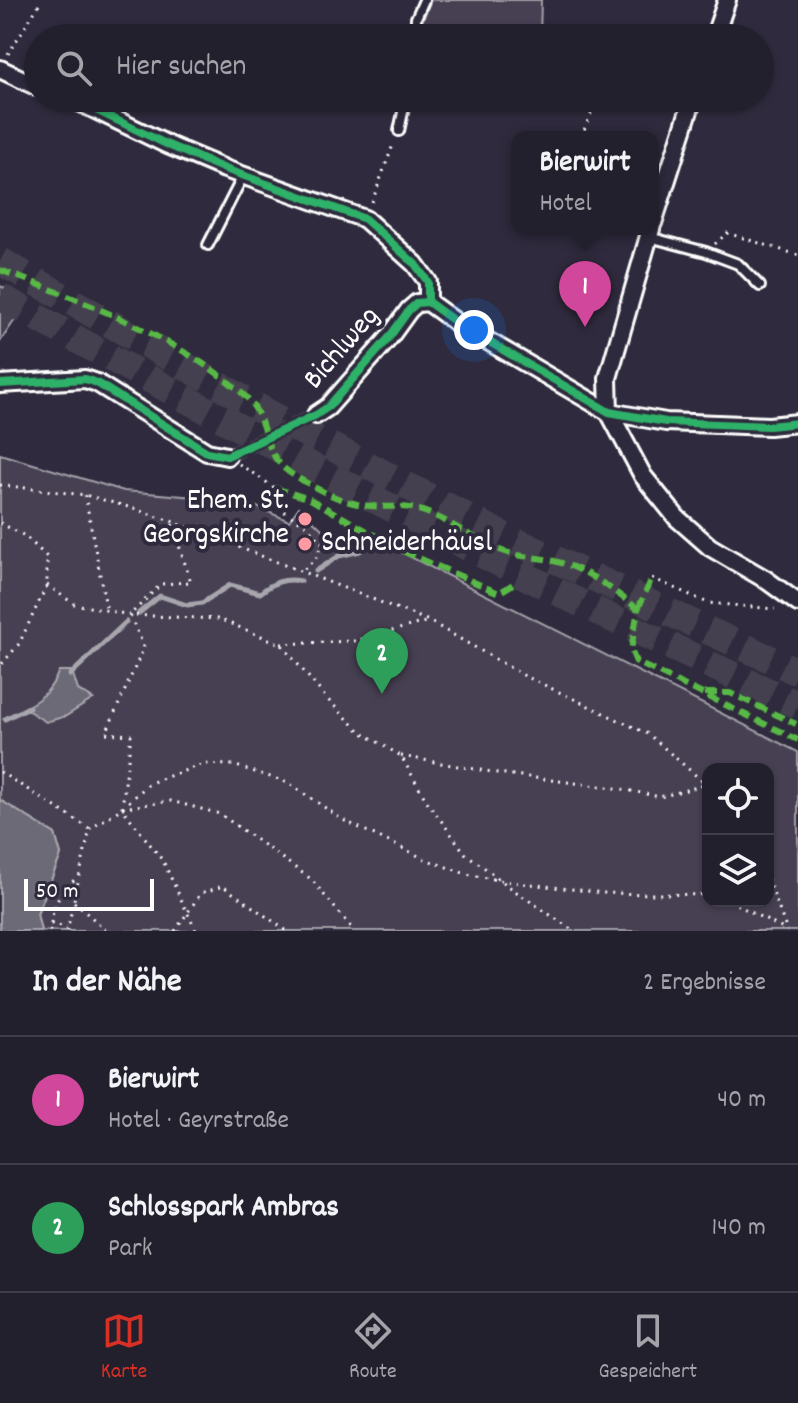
<!DOCTYPE html>
<html lang="de">
<head>
<meta charset="utf-8">
<style>
  body { margin:0; font-family:Dekko,sans-serif; background:#2b2836; color:#f1f3f6 }
  .controls { position:absolute; right:24px; bottom:24px; display:grid; overflow:hidden; border-radius:16px; box-shadow:0 2px 6px #0004 }
  .controls button { width:72px; height:72px; display:grid; place-items:center; padding:0; border:0; border-bottom:2px solid #403e4a; background:#23202e; color:#f1f3f6; font:40px sans-serif }
  .scale { position:absolute; left:24px; bottom:20px; width:130px; box-sizing:border-box; padding-left:8px; border:4px solid #fff; border-top:0; font-size:22px; line-height:28px; white-space:nowrap; color:#fff; -webkit-text-stroke:6px #2f2a3d; paint-order:stroke }
  .you { position:absolute; left:474px; top:330px; width:28px; height:28px; margin:-20px; border:6px solid #fff; border-radius:50%; background:#1a73e8; box-shadow:0 0 0 12px #1a73e833 }
  .badge { display:grid; place-items:center; width:52px; height:52px; border-radius:50%; background:#d93025; color:#fff; font-size:26px; font-weight:700 }
  .pin { position:absolute; translate:-50% -66px; filter:drop-shadow(0 2px 4px #0008) }
  .pin::after { content:''; position:absolute; top:42px; width:28px; height:24px; background:inherit; clip-path:polygon(0 0,100% 0,50% 100%) }
  .popup { position:absolute; left:511px; top:131px; width:148px; height:104px; box-sizing:border-box; display:grid; place-content:center; border-radius:16px; background:#23202e; filter:drop-shadow(0 2px 6px #0005); font-size:26px; white-space:nowrap; color:#a3a3aa }
  .popup b { font-size:30px; color:#f1f3f6 }
  .popup::after { content:''; position:absolute; left:50%; top:100%; margin-left:-16px; border:16px solid transparent; border-top-color:#23202e }
  .list { margin:0; padding:0; list-style:none }
  h2 { display:flex; justify-content:space-between; align-items:center; height:104px; margin:0; padding:0 32px; font-size:34px }
  h2 small { font-size:26px; font-weight:400; color:#a3a3aa }
  .list li { display:grid; grid-template-columns:52px 1fr auto; gap:24px; align-items:center; box-sizing:border-box; height:128px; padding:0 32px; border-top:2px solid #403e4a }
  .list b { display:block; font-size:30px; white-space:nowrap }
  .list p { margin:0; font-size:26px; white-space:nowrap; color:#a3a3aa }
  .list em { font-size:26px; font-style:normal; color:#a3a3aa }
  .icon { flex:none; width:44px; height:44px; fill:none; stroke:currentColor; stroke-width:2; stroke-linecap:round; stroke-linejoin:round }
  .map { position:relative; flex:none; width:798px; height:931px; overflow:hidden }
  .search { position:absolute; background:#23202e; box-shadow:0 2px 6px #0004; left:24px; right:24px; top:24px; height:88px; display:flex; align-items:center; gap:20px; box-sizing:border-box; padding:0 28px; border-radius:44px; color:#a3a3aa; font-size:30px }
  .sheet { height:360px; background:#23202e }
  nav { display:flex; justify-content:space-around; align-items:center; box-sizing:border-box; height:112px; border-top:2px solid #403e4a; background:#23202e; font-size:22px; color:#a3a3aa }
  nav a { display:grid; justify-items:center; gap:4px }
  nav .on { color:#d93025 }
  .map>svg:first-child { display:block }
  .green { fill:#464152; stroke:#a2a0a8; stroke-width:2; fill-rule:evenodd }
  .water { fill:#6d6a77; stroke:#a7a6ad; stroke-width:2 }
  .lines { fill:none; stroke-linecap:round; stroke-linejoin:round }
  .stream { stroke:#a7a6ad; stroke-width:5 }
  .street-tunnel { stroke:#443f50; stroke-width:16; stroke-dasharray:16 8; stroke-linecap:butt }
  .highway-tunnel { stroke:#443f50; stroke-width:28; stroke-dasharray:28 14; stroke-linecap:butt }
  .lane-casing { stroke:#fff; stroke-width:14 }
  .street-casing { stroke:#fff; stroke-width:22 }
  .path { stroke:#fff; stroke-width:3; stroke-dasharray:2 6; stroke-linecap:butt }
  .lane { stroke:#2f2a3d; stroke-width:8 }
  .street { stroke:#2f2a3d; stroke-width:16 }
  .quiet { stroke:#58b947; stroke-width:6; stroke-dasharray:12 6; stroke-linecap:butt }
  .cycleway-casing { stroke:#2f2a3d; stroke-width:13 }
  .cycleway { stroke:#2db169; stroke-width:8 }
  .poi-dot { fill:#ff9aa2; stroke:#2f2a3d; stroke-width:3 }
  .labels { text-anchor:middle; dominant-baseline:central; stroke-width:8; stroke-linejoin:round; paint-order:stroke }
  .street-label { font-size:30px; fill:#fff; stroke:#2f2a3d }
  .poi-label { font-size:30px; fill:#fff; stroke:#2f2a3d; text-anchor:end }
</style>
</head>
<body>
<div class="map">
<svg width="798" height="931" viewBox="0 0 798 931">
  <rect width="100%" height="100%" fill="#2f2a3d"/>
  <filter id="ink" filterUnits="userSpaceOnUse"><feTurbulence type="fractalNoise" baseFrequency=".0125" numOctaves="2"/><feDisplacementMap in="SourceGraphic" scale="16" xChannelSelector="R" yChannelSelector="G"/><feConvolveMatrix kernelMatrix="1 2 1 2 8 2 1 2 1" color-interpolation-filters="sRGB"/></filter>
  <g filter="url(#ink)">
    <g class="green">
      <path d="M431,0H541L540,38H452L421,25Z"/>
      <path d="M0,286L29,299L0,342Z"/>
      <path d="M0,454L124,491L243,501L289,521L299,507L326,533L359,531L798,752V931H41L37,915L61,855L55,834L0,800ZM52,689L78,690L92,699L40,700ZM708,769H768V901H708Z"/>
    </g>
    <g class="water">
      <path d="M59,671H72L78,690L93,699L66,716L46,722L24,708C43,698 51,690 59,671Z"/>
      <path d="M0,800L55,834L61,855L37,914L41,931H0Z"/>
    </g>
    <g class="lines">
      <g class="stream">
        <path d="M316,571L339,556L360,551L376,541"/>
        <path d="M139,613L160,596L187,605L202,603L230,585L260,593C274,582 284,578 301,581"/>
        <path d="M70,675L126,622"/>
        <path d="M5,719L29,707"/>
      </g>
      <path class="street-tunnel" d="M227,456L316,415"/>
      <g class="highway-tunnel">
        <path d="M0,261L282,421L504,536L798,672"/>
        <path d="M0,297C262,442 525,583 798,705"/>
      </g>
      <defs>
        <g id="lane">
          <path d="M415,38L416,18L424,0"/>
          <path d="M399,131L406,98"/>
          <path d="M649,237L706,252L738,264L760,286"/>
          <path d="M208,245L243,176"/>
        </g>
        <g id="street">
          <path d="M714,38L727,0"/>
          <path d="M0,69L38,87"/>
          <path d="M71,98L168,145L225,169L365,219L415,264L428,282V302"/>
          <path d="M653,223L693,98"/>
          <path d="M651,229L608,378L609,412L643,476L677,518L710,547L765,579L798,603"/>
          <path d="M0,384L85,379L97,383L207,452L227,456"/>
          <path d="M316,415L328,407L388,339L409,310L417,303L428,302L457,323L609,412L666,422L769,426L798,423"/>
        </g>
      </defs>
      <use href="#lane" class="lane-casing"/>
      <use href="#street" class="street-casing"/>
      <g class="path">
        <path d="M8,54L42,0"/>
        <path d="M479,98L500,107L505,98"/>
        <path d="M581,137L595,104L582,98"/>
        <path d="M372,202L394,142"/>
        <path d="M715,244L727,233L798,255"/>
        <path d="M239,464L275,488L266,500L307,526L322,543L316,558L300,573"/>
        <path d="M0,485L85,495L125,506L171,521L429,621L523,675L648,734L708,786"/>
        <path d="M85,495L107,612"/>
        <path d="M0,523L25,536L47,557V585L19,644L0,666"/>
        <path d="M172,524L191,582L161,584L130,615L144,647L106,733L131,735L122,808L163,861L196,931"/>
        <path d="M652,578L708,603L775,609"/>
        <path d="M47,585L74,604L130,615L219,619L281,644L326,698L361,732L401,756L426,800L465,853L515,891L574,931"/>
        <path d="M281,644L354,641L429,621"/>
        <path d="M401,756L497,773L622,789L660,797L704,785"/>
        <path d="M0,772L90,829"/>
        <path d="M122,808L171,801L220,814L311,879L354,931"/>
        <path d="M768,879L787,931"/>
        <path d="M730,901L787,931"/>
        <path d="M74,902L107,931"/>
        <path d="M51,924L67,927"/>
        <path d="M50,931C53,902 58,896 78,876"/>
        <path d="M67,931L90,829L122,808L150,783L203,764L233,765L289,783L343,820L425,859L466,874L504,881L604,893L708,895"/>
        <path d="M175,931L201,893L223,886L287,931"/>
      </g>
      <use href="#lane" class="lane"/>
      <use href="#street" class="street"/>
      <g class="quiet">
        <path d="M0,270C78,299 180,338 243,394C273,421 257,456 298,478C321,491 344,504 371,506C386,508 404,505 419,510C446,518 470,537 495,548C514,557 534,556 554,561C586,568 613,590 638,609L631,650L636,662L798,740"/>
        <path d="M275,488L310,499L405,552L499,593L513,584"/>
        <path d="M638,609L652,578"/>
        <path d="M705,693H730L796,724"/>
      </g>
      <defs>
        <g id="cycleway">
          <path d="M71,98L168,145L225,169L365,219L415,264L428,282V302"/>
          <path d="M0,384L85,379L97,383L207,452L227,456L316,415L328,407L388,339L409,310L417,303L428,302L457,323L609,412L666,422L769,426L798,423"/>
        </g>
      </defs>
      <use href="#cycleway" class="cycleway-casing"/>
      <use href="#cycleway" class="cycleway"/>
    </g>
  </g>
  <g class="poi-dot">
    <circle cx="305" cy="519" r="8"/>
    <circle cx="305" cy="544" r="8"/>
  </g>
  <g class="labels">
    <g class="street-label">
      <text transform="translate(343 349) rotate(-49)">Bichlweg</text>
    </g>
    <g class="poi-label">
      <text x="289" y="502">Ehem. St.<tspan x="289" dy="34">Georgskirche</tspan></text>
      <text x="321" y="544" text-anchor="start">Schneiderhäusl</text>
    </g>
  </g>
</svg>
<div class="controls">
<button><svg class="icon" aria-label="locate" viewBox="0 0 24 24"><circle cx="12" cy="12" r="6"/><path d="M12 2v4M12 18v4M2 12h4M18 12h4"/></svg></button>
<button><svg class="icon" aria-label="layers" viewBox="0 0 24 24"><path d="M12 4l9 5-9 5-9-5zM3 14l9 5 9-5"/></svg></button>
</div>
<div class="scale">50 m</div>
<div class="you"></div>
<div class="pin badge" style="left:585px;top:327px;background:#d1479c">1</div>
<div class="popup"><b>Bierwirt</b>Hotel</div>
<div class="pin badge" style="left:382px;top:694px;background:#2e9e5b">2</div>
<div class="search"><svg class="icon" aria-label="search" viewBox="0 0 24 24"><circle cx="10" cy="10" r="6"/><path d="M15 15l6 6"/></svg>Hier suchen</div>
</div>
<section class="sheet">
<h2>In der Nähe<small>2 Ergebnisse</small></h2>
<ul class="list">
<li><span class="badge" style="background:#d1479c">1</span><div><b>Bierwirt</b><p>Hotel · Geyrstraße</p></div><em>40 m</em></li>
<li><span class="badge" style="background:#2e9e5b">2</span><div><b>Schlosspark Ambras</b><p>Park</p></div><em>140 m</em></li>
</ul>
</section>
<nav>
<a class="on"><svg class="icon" aria-label="map" viewBox="0 0 24 24"><path d="M3 6l6-2 6 2 6-2v14l-6 2-6-2-6 2zM9 4v14M15 6v14"/></svg>Karte</a>
<a><svg class="icon" aria-label="directions" viewBox="0 0 24 24"><path d="M12 3l9 9-9 9-9-9zM9 14v-3h6M13 9l2 2-2 2"/></svg>Route</a>
<a><svg class="icon" aria-label="saved" viewBox="0 0 24 24"><path d="M7 4h10v16l-5-4-5 4z"/></svg>Gespeichert</a>
</nav>
</body>
</html>
